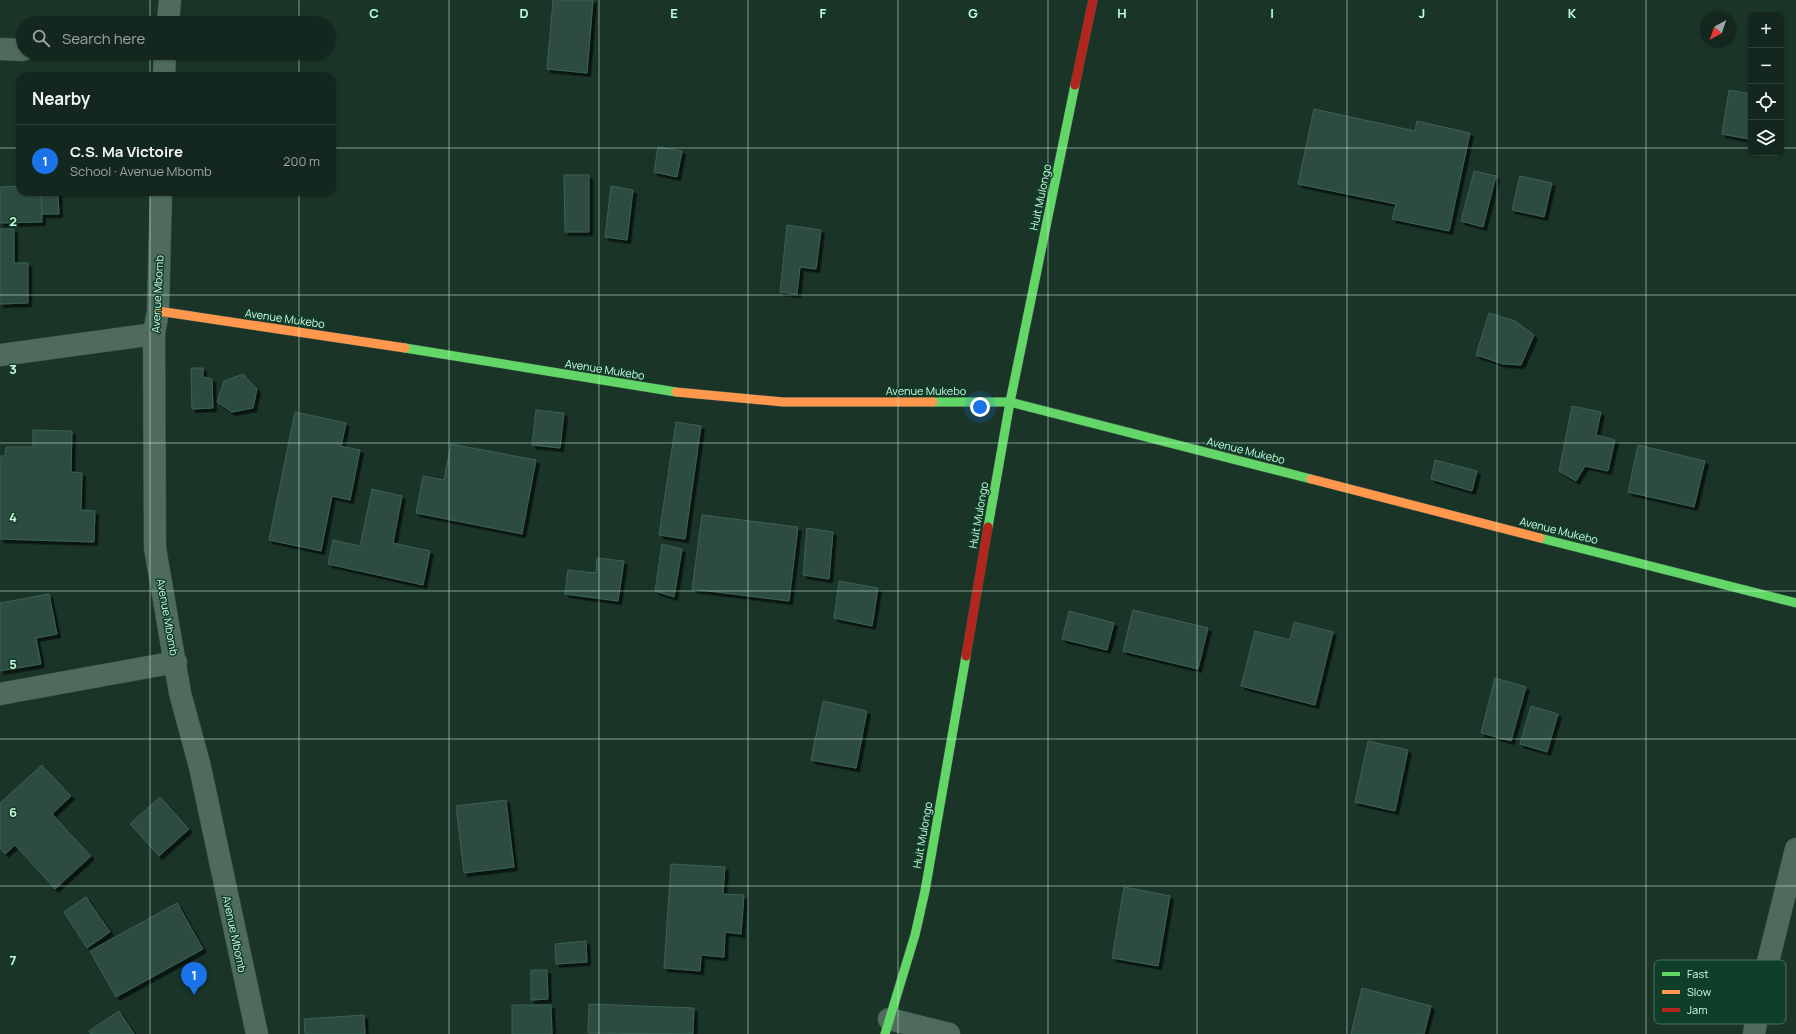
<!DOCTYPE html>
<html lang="en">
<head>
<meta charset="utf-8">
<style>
  body { margin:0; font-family:Manrope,sans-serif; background:#21332b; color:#f1f3f6 }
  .controls { position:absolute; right:12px; top:12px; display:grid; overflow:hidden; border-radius:8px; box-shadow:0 1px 3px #0004 }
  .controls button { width:36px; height:36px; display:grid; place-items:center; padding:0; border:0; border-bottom:1px solid #33443c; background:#14271e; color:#f1f3f6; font:20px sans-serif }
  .compass { position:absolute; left:1700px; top:12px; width:36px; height:36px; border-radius:50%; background:#14271e; box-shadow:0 1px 3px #0004; rotate:220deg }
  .you { position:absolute; left:980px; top:407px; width:14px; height:14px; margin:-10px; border:3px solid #fff; border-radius:50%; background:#1a73e8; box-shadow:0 0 0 6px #1a73e833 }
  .badge { display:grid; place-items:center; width:26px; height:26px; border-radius:50%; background:#1a73e8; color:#fff; font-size:13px; font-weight:700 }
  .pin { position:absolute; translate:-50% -33px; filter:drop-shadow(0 1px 2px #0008) }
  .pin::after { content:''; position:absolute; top:21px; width:14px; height:12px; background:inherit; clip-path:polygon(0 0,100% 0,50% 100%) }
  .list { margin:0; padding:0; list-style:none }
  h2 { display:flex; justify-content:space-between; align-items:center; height:52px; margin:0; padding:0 16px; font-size:17px }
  h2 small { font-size:13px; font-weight:400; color:#9da5a4 }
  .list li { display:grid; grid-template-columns:26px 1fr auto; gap:12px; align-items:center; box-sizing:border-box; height:72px; padding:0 16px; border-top:1px solid #33443c }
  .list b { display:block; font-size:15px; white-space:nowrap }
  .list p { margin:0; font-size:13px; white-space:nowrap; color:#9da5a4 }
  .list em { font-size:13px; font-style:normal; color:#9da5a4 }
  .icon { flex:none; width:22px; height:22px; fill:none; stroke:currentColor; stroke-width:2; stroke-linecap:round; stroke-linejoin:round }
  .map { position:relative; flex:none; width:1796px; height:1034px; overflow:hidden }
  .search { position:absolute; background:#14271e; box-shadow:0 1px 3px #0004; left:16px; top:16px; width:320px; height:44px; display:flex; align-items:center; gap:10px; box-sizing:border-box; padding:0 14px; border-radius:22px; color:#9da5a4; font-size:15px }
  .panel { position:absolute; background:#14271e; box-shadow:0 1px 3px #0004; left:16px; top:72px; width:320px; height:124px; border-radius:12px }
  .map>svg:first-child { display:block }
  .building { fill:#2d4b42; stroke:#3a6156; filter:url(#shadow) }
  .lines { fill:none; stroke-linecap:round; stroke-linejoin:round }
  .street-casing { stroke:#395045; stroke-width:23 }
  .fast-casing { stroke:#395045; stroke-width:10 }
  .slow-casing { stroke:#395045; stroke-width:10 }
  .jam-casing { stroke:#395045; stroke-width:10 }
  .street { stroke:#4e6b5d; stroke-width:22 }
  .fast { stroke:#63d668; stroke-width:9 }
  .slow { stroke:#ff974d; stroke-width:9 }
  .jam { stroke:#b3261e; stroke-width:9 }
  .grid { fill:none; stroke:#cff8e0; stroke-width:1; stroke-opacity:0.55 }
  .labels { text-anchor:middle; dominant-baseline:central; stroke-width:3; stroke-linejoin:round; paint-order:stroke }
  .street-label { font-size:11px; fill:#cff8e0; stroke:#0f3f29 }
  .key { fill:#0f3f29; stroke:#497660; stroke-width:1 }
  .key-label { font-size:11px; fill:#cff8e0 }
  .grid-label { font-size:13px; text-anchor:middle; font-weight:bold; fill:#cff8e0; stroke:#0f3f29; stroke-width:3; stroke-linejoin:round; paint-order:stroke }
</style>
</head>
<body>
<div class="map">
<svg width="1796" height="1034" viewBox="0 0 1796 1034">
  <defs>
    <filter id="shadow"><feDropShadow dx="3.5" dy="3.5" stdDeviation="0" flood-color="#0009"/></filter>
  </defs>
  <rect width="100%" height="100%" fill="#1a3428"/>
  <g class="building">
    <path d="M553,0H593L587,73L547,69Z"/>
    <path d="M1729,90L1751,94V122L1748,139L1722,134Z"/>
    <path d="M1314,109L1415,131L1417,121L1470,133L1449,231L1392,219L1396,204L1298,184Z"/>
    <path d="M658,147L682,151L677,177L654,172Z"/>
    <path d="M1474,171L1496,176L1483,227L1461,221Z"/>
    <path d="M564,175H589V232H565Z"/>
    <path d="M1520,176L1552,183L1544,217L1512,210Z"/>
    <path d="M20,186V192H41L42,222L0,223V187Z"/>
    <path d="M611,186L633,190L627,240L605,237Z"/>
    <path d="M41,192H58L59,214H42Z"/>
    <path d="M787,225L821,230L816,269L800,267L797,294L780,292Z"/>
    <path d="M0,229H14V263H28V303L0,304Z"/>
    <path d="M1489,313L1515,321L1534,335L1521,365L1503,364L1476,355Z"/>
    <path d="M191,368H203V377L212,379L213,408L192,409Z"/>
    <path d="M243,374L257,389L253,408L232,412L217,402L224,381Z"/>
    <path d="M1572,406L1601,412L1596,435L1615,440L1608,471L1585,466L1576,481L1559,471Z"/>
    <path d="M536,410L564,413L560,448L532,445Z"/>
    <path d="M295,412L346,423L341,446L360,450L350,500L332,496L321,551L269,540Z"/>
    <path d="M676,422L701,426L685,539L659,535Z"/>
    <path d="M33,430L72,431L71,472L82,473L81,510L95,511L94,542L0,539V456H5L6,447H33Z"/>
    <path d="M451,444L536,460L522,534L416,513L423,476L444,480Z"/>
    <path d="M1638,445L1705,461L1694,507L1628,492Z"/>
    <path d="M1435,460L1477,471L1472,491L1431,479Z"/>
    <path d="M372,489L402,496L393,543L430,551L423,585L328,564L333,540L360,546Z"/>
    <path d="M702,515L798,527L789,601L692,589Z"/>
    <path d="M807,528L833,532L829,579L803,575Z"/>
    <path d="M662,544L682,549L674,597L655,591Z"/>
    <path d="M597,558L624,561L618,601L565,594L568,570L596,573Z"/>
    <path d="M839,581L878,588L872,626L834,618Z"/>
    <path d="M49,594L57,634L36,638L41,664L0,671V603Z"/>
    <path d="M1133,610L1208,628L1198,669L1123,651Z"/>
    <path d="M1069,611L1114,623L1107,650L1062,639Z"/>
    <path d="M1294,622L1333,632L1315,705L1241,686L1255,631L1290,640Z"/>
    <path d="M1495,678L1526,687L1511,741L1481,733Z"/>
    <path d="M823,701L867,711L856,768L811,760Z"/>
    <path d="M1531,706L1558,714L1547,752L1520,744Z"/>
    <path d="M1368,741L1408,750L1395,811L1355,802Z"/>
    <path d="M42,765L71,796L52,814L91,856L55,889L15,845L5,854L0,848V803Z"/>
    <path d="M160,797L189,829L159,856L130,824Z"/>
    <path d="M506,800L514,867L464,873L456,806Z"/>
    <path d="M671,864L725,867L723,894L744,895L741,934L725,932L724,957L701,955L700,971L664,968Z"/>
    <path d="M1124,887L1170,896L1158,966L1112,958Z"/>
    <path d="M86,897L110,932L87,948L64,912Z"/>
    <path d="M177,903L203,949L116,997L90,951Z"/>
    <path d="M586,941L587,962L556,964L555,944Z"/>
    <path d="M531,970H547L548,999L531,1000Z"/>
    <path d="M1362,988L1431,1006L1424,1034H1351Z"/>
    <path d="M589,1004L694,1008L693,1034L588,1033Z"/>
    <path d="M512,1005H551L552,1034H512Z"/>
    <path d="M119,1011L134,1034H91L89,1031Z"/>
    <path d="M364,1015L365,1034H305L304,1019Z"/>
  </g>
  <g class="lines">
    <defs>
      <g id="street">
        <path d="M168,23L170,0"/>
        <path d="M0,49L23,50"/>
        <path d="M164,76L165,53"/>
        <path d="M161,192L158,311L154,334L155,548L180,693L200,767L257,1034"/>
        <path d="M0,355L154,334"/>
        <path d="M0,694L176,662"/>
        <path d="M889,1019L949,1034"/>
        <path d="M1754,1034L1762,986L1796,849"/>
      </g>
      <g id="fast">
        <path d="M405,348L676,392"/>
        <path d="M933,402H1010L1311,479"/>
        <path d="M988,527L1010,402L1075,85"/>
        <path d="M1540,538L1796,603"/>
        <path d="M885,1034L915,935L925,891L966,656"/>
      </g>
      <g id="slow">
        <path d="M158,311L405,348"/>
        <path d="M676,392L783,402H933"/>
        <path d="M1311,479L1540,538"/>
      </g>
      <g id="jam">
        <path d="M1075,85L1093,0"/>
        <path d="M966,656L988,527"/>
      </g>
    </defs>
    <use href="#street" class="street-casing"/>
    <use href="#fast" class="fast-casing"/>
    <use href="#slow" class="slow-casing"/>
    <use href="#jam" class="jam-casing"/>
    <use href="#street" class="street"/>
    <use href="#fast" class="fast"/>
    <use href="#slow" class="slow"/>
    <use href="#jam" class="jam"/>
  </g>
  <path class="grid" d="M150,0V23M299,0V23M449,0V1034M599,0V1034M748,0V1034M898,0V1034M1048,0V1034M1197,0V1034M1347,0V1034M1497,0V1034M1646,0V1034M150,53V76M299,53V76M0,148H20M332,148H1751M1781,148H1796M150,192V1034M299,192V1034M0,295H1796M0,443H1796M0,591H1796M0,739H1796M0,886H1796"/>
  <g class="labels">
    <g class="street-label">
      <text transform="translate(1040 197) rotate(-78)">Huit Mulongo</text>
      <text transform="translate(157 294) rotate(-87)">Avenue Mbomb</text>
      <text transform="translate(285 318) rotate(8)">Avenue Mukebo</text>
      <text transform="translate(605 369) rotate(9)">Avenue Mukebo</text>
      <text x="926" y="390">Avenue Mukebo</text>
      <text transform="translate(1246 450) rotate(14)">Avenue Mukebo</text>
      <text transform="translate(978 515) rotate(-80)">Huit Mulongo</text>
      <text transform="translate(1559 530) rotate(14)">Avenue Mukebo</text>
      <text transform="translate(168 617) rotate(80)">Avenue Mbomb</text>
      <text transform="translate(922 835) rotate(-80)">Huit Mulongo</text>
      <text transform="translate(235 934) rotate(78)">Avenue Mbomb</text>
    </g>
  </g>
  <rect x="1654" y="960" width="132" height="64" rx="6" class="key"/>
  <rect x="1662" y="972" width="18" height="4" fill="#63d668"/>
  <rect x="1662" y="990" width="18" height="4" fill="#ff974d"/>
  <rect x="1662" y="1008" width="18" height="4" fill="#b3261e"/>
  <g class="key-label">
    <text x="1687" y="978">Fast</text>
    <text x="1687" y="996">Slow</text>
    <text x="1687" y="1014">Jam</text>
  </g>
  <g class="grid-label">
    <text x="374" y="18">C</text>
    <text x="524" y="18">D</text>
    <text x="674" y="18">E</text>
    <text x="823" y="18">F</text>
    <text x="973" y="18">G</text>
    <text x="1122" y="18">H</text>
    <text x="1272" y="18">I</text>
    <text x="1422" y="18">J</text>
    <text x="1572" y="18">K</text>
    <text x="13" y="226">2</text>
    <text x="13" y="374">3</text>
    <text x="13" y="522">4</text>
    <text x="13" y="669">5</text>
    <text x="13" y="817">6</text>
    <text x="13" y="965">7</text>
  </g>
</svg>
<div class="controls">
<button>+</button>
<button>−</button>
<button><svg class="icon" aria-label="locate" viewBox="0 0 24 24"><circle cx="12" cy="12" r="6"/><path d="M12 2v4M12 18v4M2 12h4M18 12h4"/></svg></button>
<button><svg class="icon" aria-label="layers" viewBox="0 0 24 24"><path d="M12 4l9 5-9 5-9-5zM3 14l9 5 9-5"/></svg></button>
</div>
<svg class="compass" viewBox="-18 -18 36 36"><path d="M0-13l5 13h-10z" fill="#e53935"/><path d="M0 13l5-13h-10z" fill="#9da5a4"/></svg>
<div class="you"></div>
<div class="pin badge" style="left:194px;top:995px">1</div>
<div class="search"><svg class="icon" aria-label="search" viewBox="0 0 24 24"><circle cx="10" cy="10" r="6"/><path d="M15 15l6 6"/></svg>Search here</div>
<section class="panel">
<h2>Nearby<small></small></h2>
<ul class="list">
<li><span class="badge">1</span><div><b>C.S. Ma Victoire</b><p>School · Avenue Mbomb</p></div><em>200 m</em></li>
</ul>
</section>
</div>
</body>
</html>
